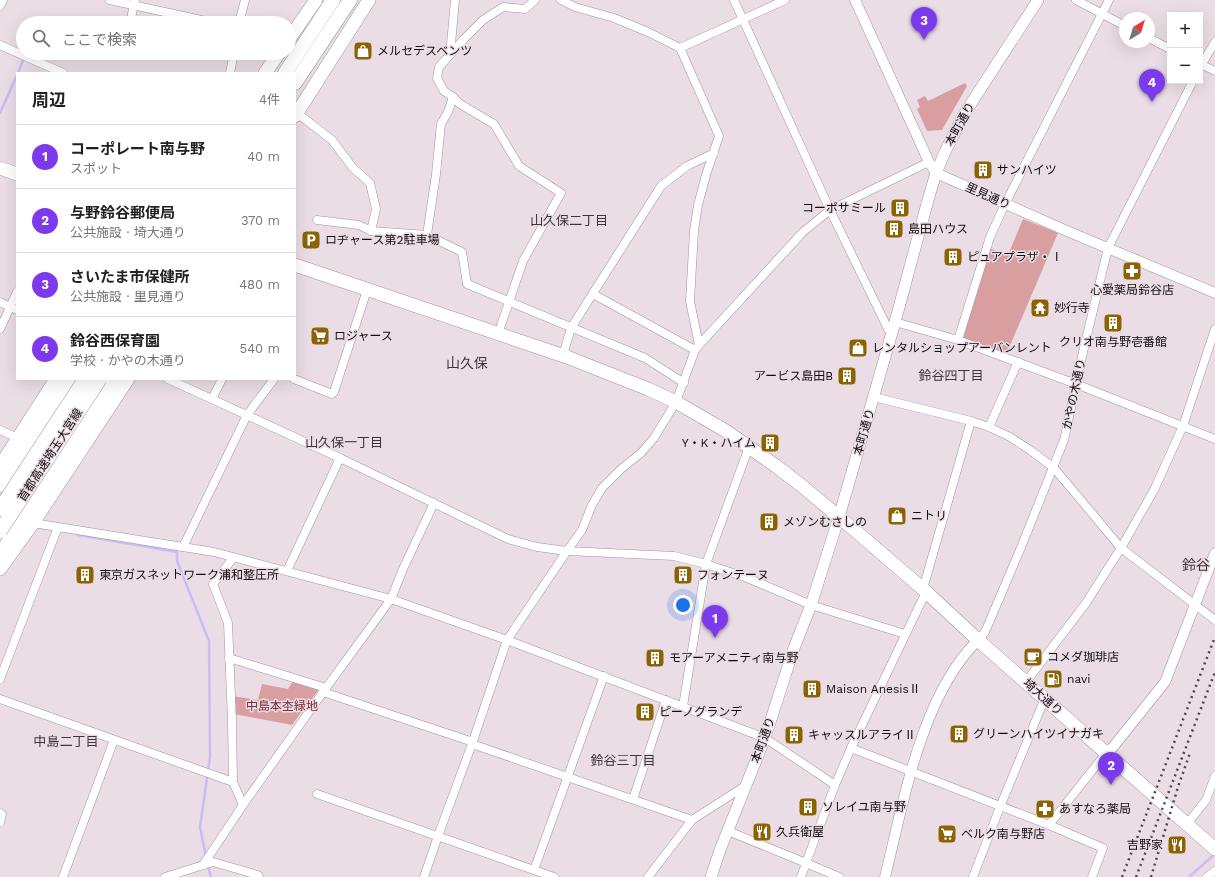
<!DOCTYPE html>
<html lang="ja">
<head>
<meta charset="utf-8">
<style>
  body { margin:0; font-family:"Work Sans","Noto Sans JP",sans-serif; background:#f6f6f6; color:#202124 }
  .controls { position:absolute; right:12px; top:12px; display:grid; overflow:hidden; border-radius:0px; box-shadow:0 4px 16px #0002 }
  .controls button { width:36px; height:36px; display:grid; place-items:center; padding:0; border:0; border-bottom:1px solid #e0e0e0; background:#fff; color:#202124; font:20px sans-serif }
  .compass { position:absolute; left:1119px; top:12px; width:36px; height:36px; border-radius:50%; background:#fff; box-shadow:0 4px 16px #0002; rotate:38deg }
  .you { position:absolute; left:683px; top:605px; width:14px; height:14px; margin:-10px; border:3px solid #fff; border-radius:50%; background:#1a73e8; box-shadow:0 0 0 6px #1a73e833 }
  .badge { display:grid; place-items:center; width:26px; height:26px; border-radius:50%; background:#7c3aed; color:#fff; font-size:13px; font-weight:700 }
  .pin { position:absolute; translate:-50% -33px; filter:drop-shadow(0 1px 2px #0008) }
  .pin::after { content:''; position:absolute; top:21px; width:14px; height:12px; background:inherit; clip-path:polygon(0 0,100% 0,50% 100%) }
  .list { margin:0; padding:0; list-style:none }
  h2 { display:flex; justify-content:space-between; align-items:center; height:52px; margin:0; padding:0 16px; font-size:17px }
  h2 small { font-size:13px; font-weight:400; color:#757577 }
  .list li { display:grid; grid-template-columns:26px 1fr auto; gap:12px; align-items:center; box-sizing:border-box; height:64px; padding:0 16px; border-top:1px solid #e0e0e0 }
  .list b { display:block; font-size:15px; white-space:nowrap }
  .list p { margin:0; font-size:13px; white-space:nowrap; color:#757577 }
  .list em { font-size:13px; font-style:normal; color:#757577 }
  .icon { flex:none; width:22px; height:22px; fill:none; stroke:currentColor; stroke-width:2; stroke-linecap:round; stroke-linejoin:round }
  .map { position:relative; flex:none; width:1215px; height:877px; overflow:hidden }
  .search { position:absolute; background:#fff; box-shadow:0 4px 16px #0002; left:16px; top:16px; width:280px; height:44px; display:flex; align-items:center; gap:10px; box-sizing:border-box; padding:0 14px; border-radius:22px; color:#757577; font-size:15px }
  .panel { position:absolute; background:#fff; box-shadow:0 4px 16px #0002; left:16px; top:72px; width:280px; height:308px; border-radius:0px }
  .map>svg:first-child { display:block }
  .green { fill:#d99e9f }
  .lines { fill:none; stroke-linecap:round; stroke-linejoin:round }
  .stream { stroke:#c9bdf8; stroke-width:2.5 }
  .minor-casing { stroke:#a0939c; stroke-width:9 }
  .tertiary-casing { stroke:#a0939c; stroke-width:11 }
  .secondary-casing { stroke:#a0939c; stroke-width:12 }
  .trunk-casing { stroke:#a0939c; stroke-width:14 }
  .motorway-casing { stroke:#a0939c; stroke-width:15 }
  .minor { stroke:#fff; stroke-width:8 }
  .tertiary { stroke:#fff; stroke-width:10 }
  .secondary { stroke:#fff; stroke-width:11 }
  .trunk { stroke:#fff; stroke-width:13 }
  .motorway { stroke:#fff; stroke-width:14 }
  .rail { stroke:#4d464b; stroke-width:2.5; stroke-dasharray:2 4; stroke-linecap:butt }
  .motorway-bridge-casing { stroke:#a0939c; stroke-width:15; stroke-linecap:butt }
  .motorway-bridge { stroke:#fff; stroke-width:14 }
  .labels { text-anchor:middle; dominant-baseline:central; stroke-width:3; stroke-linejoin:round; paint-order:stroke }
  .poi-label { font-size:12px; fill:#110d10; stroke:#eadde6; text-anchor:start }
  .street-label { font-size:12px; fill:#110d10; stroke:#eadde6 }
  .park-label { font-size:12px; fill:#7b2932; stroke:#eadde6 }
  .neighbourhood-label { font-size:13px; fill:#3f343c; stroke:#eadde6 }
  .quarter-label { font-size:14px; fill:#3f343c; stroke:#eadde6 }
</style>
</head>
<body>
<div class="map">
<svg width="1215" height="877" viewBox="0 0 1215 877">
  <rect width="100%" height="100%" fill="#eadde6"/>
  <g class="green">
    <path d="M965,83L967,86L942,130L927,131L917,109L920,107L917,100L925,96L928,101Z"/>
    <path d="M1023,219L1058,233L1006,355L962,340L989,248L1008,255Z"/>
    <path d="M294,680L319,689L292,725L234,714L232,696L258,700L262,684L288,689Z"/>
  </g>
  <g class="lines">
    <g class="stream">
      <path d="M18,73L24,58"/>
      <path d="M0,113L17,75"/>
      <path d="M78,535L177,552V561L209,641L210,757L200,827L206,857"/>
      <path d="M208,866L211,877"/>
      <path d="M1189,877L1215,854"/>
    </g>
    <defs>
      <g id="minor">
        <path d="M110,0L215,23"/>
        <path d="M561,0L575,7L614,18L648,32L680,48L785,0"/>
        <path d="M734,0L830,210L891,335"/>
        <path d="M1076,0L1125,26"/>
        <path d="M0,6L3,0"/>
        <path d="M130,23L135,0"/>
        <path d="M239,23L245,0"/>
        <path d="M1149,38L1170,49"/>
        <path d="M0,45L63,73"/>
        <path d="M680,48L719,136L706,175L698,205L694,231L690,301L699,345"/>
        <path d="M450,55L455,0"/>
        <path d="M1200,64L1215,71"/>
        <path d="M1200,67L1215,42"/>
        <path d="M230,73L234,53"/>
        <path d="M297,113L332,140L353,168L370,183L376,209L371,231"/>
        <path d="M317,220L359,225L371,231L427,235L462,252L467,284L645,358L684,383"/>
        <path d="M427,235L436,174L441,124L448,112L453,97"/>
        <path d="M593,294L695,350"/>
        <path d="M0,302L17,310"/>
        <path d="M895,322L958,340L1076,384L1215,439"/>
        <path d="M0,329L17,292"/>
        <path d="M498,334L523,261L561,193L519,166L494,124L460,104L453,97L444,91L437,78L439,67L465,38L483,20L503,7L525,9L535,0"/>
        <path d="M958,340L990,237L1005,204L1109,0"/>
        <path d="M563,355L571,328L661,186L687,166L714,153"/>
        <path d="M168,379L340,458"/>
        <path d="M294,379L332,394L334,392L367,290"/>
        <path d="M874,397L971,421L989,427L1010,437L1030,450L1054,468L1121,548L1215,620"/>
        <path d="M212,399L222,379"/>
        <path d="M989,427L1018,362"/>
        <path d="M0,430L18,438"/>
        <path d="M33,523L214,552L391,599L507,640L765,738L835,785"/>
        <path d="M183,547L247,415L274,379"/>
        <path d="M233,558L213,584L228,623L232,721L233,782L243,805"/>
        <path d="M287,571L340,458L508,539L537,547L567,551L674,556L706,564L745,577L811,605L905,634"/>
        <path d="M923,589L971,421"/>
        <path d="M978,640L985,632L1022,545L1064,440L1083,352L1108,248L1193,81"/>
        <path d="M229,658L326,688"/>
        <path d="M0,679L58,527"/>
        <path d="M1026,682L1086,603L1121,548L1154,490L1183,426L1215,329"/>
        <path d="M323,692L473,742"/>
        <path d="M0,699L233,782"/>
        <path d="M683,706L706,564L749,447"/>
        <path d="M472,744L692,820"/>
        <path d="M851,748L1049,825L1103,848L1092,877"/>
        <path d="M317,794L554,877"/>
        <path d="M633,799L666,700"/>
        <path d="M0,813L2,814L0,822"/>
        <path d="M1187,824L1206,800L1215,776"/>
        <path d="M1049,825L1106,753"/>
        <path d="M728,831L806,863L801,877"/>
        <path d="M203,865L243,805L323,692L391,599L403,569L434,503"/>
        <path d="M534,870L604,676"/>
        <path d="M63,877L114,740"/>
        <path d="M165,877L213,862L258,875L259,877"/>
        <path d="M424,877L438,836L472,744L507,640L567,551L582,530L592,505L602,488L621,469L641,453L654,438L676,402L695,350L699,345L803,232L830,210L929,162"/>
        <path d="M648,877L692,820L745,786"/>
        <path d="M839,877L806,863L835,785L851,748L926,592"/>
        <path d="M973,877L1000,807L1045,698"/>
        <path d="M1207,877L1215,871"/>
      </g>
      <g id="tertiary">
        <path d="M855,0L929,162L936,173L1067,231L1215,293"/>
        <path d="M1106,753L1113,747L1165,682L1215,553"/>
        <path d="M885,877C904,801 921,696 978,640"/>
      </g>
      <path id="secondary" d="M711,877L720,850L765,738L794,648L811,605L839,517L895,322L928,200L936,173L945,152L963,116L1038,0"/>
      <g id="trunk">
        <path d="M289,39L316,0"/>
        <path d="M265,73L279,53"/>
        <path d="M295,116L369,0"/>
        <path d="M0,168L17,174"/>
        <path d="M295,265L567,357L648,389L676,402L726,431L776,466L802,486L851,527L923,589L978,640L1215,849"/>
        <path d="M0,466L56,379"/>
        <path d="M0,569L33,523L128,379"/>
      </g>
      <g id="motorway">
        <path d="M285,73L333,0"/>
        <path d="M295,83L350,0"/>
        <path d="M0,485L71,379"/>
        <path d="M0,555L113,379"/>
      </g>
    </defs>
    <use href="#minor" class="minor-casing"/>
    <use href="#tertiary" class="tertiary-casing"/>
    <use href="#secondary" class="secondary-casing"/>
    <use href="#trunk" class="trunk-casing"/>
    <use href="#motorway" class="motorway-casing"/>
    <use href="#minor" class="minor"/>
    <use href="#tertiary" class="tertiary"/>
    <use href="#secondary" class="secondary"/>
    <use href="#trunk" class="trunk"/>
    <use href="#motorway" class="motorway"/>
    <g class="rail">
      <path d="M1122,877L1215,637"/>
      <path d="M1136,877L1215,672"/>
      <path d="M1151,877L1178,787L1190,753"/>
    </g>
    <defs>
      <g id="motorway-bridge">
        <path d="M0,509L85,379"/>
        <path d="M0,531L100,379"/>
      </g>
    </defs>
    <use href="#motorway-bridge" class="motorway-bridge-casing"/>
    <use href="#motorway-bridge" class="motorway-bridge"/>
  </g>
  <defs>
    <symbol id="shop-square" viewBox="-11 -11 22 22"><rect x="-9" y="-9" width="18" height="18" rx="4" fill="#8b6303" stroke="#eadde6"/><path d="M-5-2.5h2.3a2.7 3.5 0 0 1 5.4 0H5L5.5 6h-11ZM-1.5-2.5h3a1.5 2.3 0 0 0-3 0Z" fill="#fff"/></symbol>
    <symbol id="building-square" viewBox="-11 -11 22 22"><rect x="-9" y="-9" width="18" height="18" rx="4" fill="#8b6303" stroke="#eadde6"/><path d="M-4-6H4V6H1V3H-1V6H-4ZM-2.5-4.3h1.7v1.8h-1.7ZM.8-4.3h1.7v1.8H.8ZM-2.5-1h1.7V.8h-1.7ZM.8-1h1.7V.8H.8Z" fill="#fff"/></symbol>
    <symbol id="parking-square" viewBox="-11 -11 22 22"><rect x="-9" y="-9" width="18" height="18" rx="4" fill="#8b6303" stroke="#eadde6"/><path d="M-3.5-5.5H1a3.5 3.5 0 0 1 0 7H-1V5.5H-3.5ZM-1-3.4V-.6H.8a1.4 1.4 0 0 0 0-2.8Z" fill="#fff"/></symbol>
    <symbol id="pharmacy-square" viewBox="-11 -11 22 22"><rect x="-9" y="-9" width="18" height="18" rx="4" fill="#8b6303" stroke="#eadde6"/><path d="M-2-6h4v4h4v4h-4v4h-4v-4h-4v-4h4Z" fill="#fff"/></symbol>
    <symbol id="temple-square" viewBox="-11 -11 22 22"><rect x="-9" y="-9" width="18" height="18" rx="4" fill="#8b6303" stroke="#eadde6"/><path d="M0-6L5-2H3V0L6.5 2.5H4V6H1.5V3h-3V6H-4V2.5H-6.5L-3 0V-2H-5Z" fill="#fff"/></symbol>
    <symbol id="supermarket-square" viewBox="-11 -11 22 22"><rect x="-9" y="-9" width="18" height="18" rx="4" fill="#8b6303" stroke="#eadde6"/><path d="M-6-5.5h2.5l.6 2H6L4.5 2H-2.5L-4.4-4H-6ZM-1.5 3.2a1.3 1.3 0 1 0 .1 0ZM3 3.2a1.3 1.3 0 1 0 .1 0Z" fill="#fff"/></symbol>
    <symbol id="cafe-square" viewBox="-11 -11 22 22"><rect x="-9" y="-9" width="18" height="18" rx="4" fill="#8b6303" stroke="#eadde6"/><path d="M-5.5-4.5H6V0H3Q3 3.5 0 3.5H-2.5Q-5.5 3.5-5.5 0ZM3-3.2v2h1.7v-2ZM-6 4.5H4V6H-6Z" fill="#fff"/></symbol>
    <symbol id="fuel-square" viewBox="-11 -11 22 22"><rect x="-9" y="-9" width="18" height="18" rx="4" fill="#8b6303" stroke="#eadde6"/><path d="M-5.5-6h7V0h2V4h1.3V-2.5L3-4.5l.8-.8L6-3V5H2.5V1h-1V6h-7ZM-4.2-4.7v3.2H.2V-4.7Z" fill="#fff"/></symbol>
    <symbol id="restaurant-square" viewBox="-11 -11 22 22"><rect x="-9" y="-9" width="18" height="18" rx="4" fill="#8b6303" stroke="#eadde6"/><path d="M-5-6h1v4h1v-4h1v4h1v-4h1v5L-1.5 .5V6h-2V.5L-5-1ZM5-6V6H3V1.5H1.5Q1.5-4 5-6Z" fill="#fff"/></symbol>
  </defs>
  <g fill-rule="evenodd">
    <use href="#shop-square" x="352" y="40" width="22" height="22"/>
    <use href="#building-square" x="972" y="159" width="22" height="22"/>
    <use href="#building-square" x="889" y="197" width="22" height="22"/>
    <use href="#building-square" x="883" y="218" width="22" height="22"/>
    <use href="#parking-square" x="300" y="229" width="22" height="22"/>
    <use href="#building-square" x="942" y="246" width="22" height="22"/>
    <use href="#pharmacy-square" x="1121" y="260" width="22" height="22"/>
    <use href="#temple-square" x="1029" y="297" width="22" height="22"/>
    <use href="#building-square" x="1102" y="312" width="22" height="22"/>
    <use href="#supermarket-square" x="309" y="325" width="22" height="22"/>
    <use href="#shop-square" x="847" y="337" width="22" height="22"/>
    <use href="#building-square" x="836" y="365" width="22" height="22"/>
    <use href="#building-square" x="759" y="432" width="22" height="22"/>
    <use href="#shop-square" x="886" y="505" width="22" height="22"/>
    <use href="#building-square" x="758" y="511" width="22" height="22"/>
    <use href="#building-square" x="74" y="564" width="22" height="22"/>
    <use href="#building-square" x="672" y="564" width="22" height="22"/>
    <use href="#cafe-square" x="1022" y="646" width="22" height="22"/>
    <use href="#building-square" x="644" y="647" width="22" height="22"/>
    <use href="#fuel-square" x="1042" y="668" width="22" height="22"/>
    <use href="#building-square" x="801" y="678" width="22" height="22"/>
    <use href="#building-square" x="634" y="701" width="22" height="22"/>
    <use href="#building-square" x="948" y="723" width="22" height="22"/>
    <use href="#building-square" x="783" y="724" width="22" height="22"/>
    <use href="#building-square" x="797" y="796" width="22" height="22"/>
    <use href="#pharmacy-square" x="1034" y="798" width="22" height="22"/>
    <use href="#restaurant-square" x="751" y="821" width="22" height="22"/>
    <use href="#supermarket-square" x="936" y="823" width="22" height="22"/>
    <use href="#restaurant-square" x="1166" y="834" width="22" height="22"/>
  </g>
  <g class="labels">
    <g class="poi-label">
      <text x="377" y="51">メルセデスベンツ</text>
      <text x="997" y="170">サンハイツ</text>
      <text x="886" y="208" text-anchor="end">コーポサミール</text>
      <text x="908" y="229">島田ハウス</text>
      <text x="325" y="240">ロヂャース第2駐車場</text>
      <text x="967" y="257">ピュアプラザ・Ⅰ</text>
      <text x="1132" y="290" text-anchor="middle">心愛薬局鈴谷店</text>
      <text x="1054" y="308">妙行寺</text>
      <text x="334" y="336">ロジャース</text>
      <text x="1113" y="342" text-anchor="middle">クリオ南与野壱番館</text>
      <text x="872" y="348">レンタルショップアーバンレント</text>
      <text x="833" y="376" text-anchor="end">アービス島田B</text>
      <text x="756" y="443" text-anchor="end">Y・K・ハイム</text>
      <text x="911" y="516">ニトリ</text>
      <text x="783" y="522">メゾンむさしの</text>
      <text x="99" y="575">東京ガスネットワーク浦和整圧所</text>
      <text x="697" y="575">フォンテーヌ</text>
      <text x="1047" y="657">コメダ珈琲店</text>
      <text x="669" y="658">モアーアメニティ南与野</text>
      <text x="1067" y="679">navi</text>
      <text x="826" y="689">Maison AnesisⅡ</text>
      <text x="659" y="712">ピーノグランデ</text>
      <text x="973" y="734">グリーンハイツイナガキ</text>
      <text x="808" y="735">キャッスルアライⅡ</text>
      <text x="822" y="807">ソレイユ南与野</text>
      <text x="1059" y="809">あすなろ薬局</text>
      <text x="776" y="832">久兵衛屋</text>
      <text x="961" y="834">ベルク南与野店</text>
      <text x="1163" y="845" text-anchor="end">吉野家</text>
    </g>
    <g class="street-label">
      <text transform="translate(960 124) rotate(-61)">本町通り</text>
      <text transform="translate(988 196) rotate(24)">里見通り</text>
      <text transform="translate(1074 394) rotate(-78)">かやの木通り</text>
      <text transform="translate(864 432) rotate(-74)">本町通り</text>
      <text transform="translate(50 455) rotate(-57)">首都高速埼玉大宮線</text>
      <text transform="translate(1043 697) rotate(42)">埼大通り</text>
      <text transform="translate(763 740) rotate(-70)">本町通り</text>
    </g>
    <g class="park-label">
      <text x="282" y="706">中島本杢緑地</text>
    </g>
    <g class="neighbourhood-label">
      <text x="569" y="220">山久保二丁目</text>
      <text x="951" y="375">鈴谷四丁目</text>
      <text x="344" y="442">山久保一丁目</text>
      <text x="66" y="741">中島二丁目</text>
      <text x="623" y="760">鈴谷三丁目</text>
    </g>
    <g class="quarter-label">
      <text x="467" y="363">山久保</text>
      <text x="1196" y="565">鈴谷</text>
    </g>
  </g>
</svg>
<div class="controls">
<button>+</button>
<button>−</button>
</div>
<svg class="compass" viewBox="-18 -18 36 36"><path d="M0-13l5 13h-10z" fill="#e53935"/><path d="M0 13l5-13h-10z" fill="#757577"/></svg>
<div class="you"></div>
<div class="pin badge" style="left:715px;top:638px">1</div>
<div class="pin badge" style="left:1111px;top:785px">2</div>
<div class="pin badge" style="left:924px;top:40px">3</div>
<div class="pin badge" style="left:1152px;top:102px">4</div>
<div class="search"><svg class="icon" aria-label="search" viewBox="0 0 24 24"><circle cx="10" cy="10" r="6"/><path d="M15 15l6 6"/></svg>ここで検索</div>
<section class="panel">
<h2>周辺<small>4件</small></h2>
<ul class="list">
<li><span class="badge">1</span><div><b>コーポレート南与野</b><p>スポット</p></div><em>40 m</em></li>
<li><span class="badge">2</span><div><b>与野鈴谷郵便局</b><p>公共施設 · 埼大通り</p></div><em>370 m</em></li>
<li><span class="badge">3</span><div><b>さいたま市保健所</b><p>公共施設 · 里見通り</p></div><em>480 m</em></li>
<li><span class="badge">4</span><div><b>鈴谷西保育園</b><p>学校 · かやの木通り</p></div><em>540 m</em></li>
</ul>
</section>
</div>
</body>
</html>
